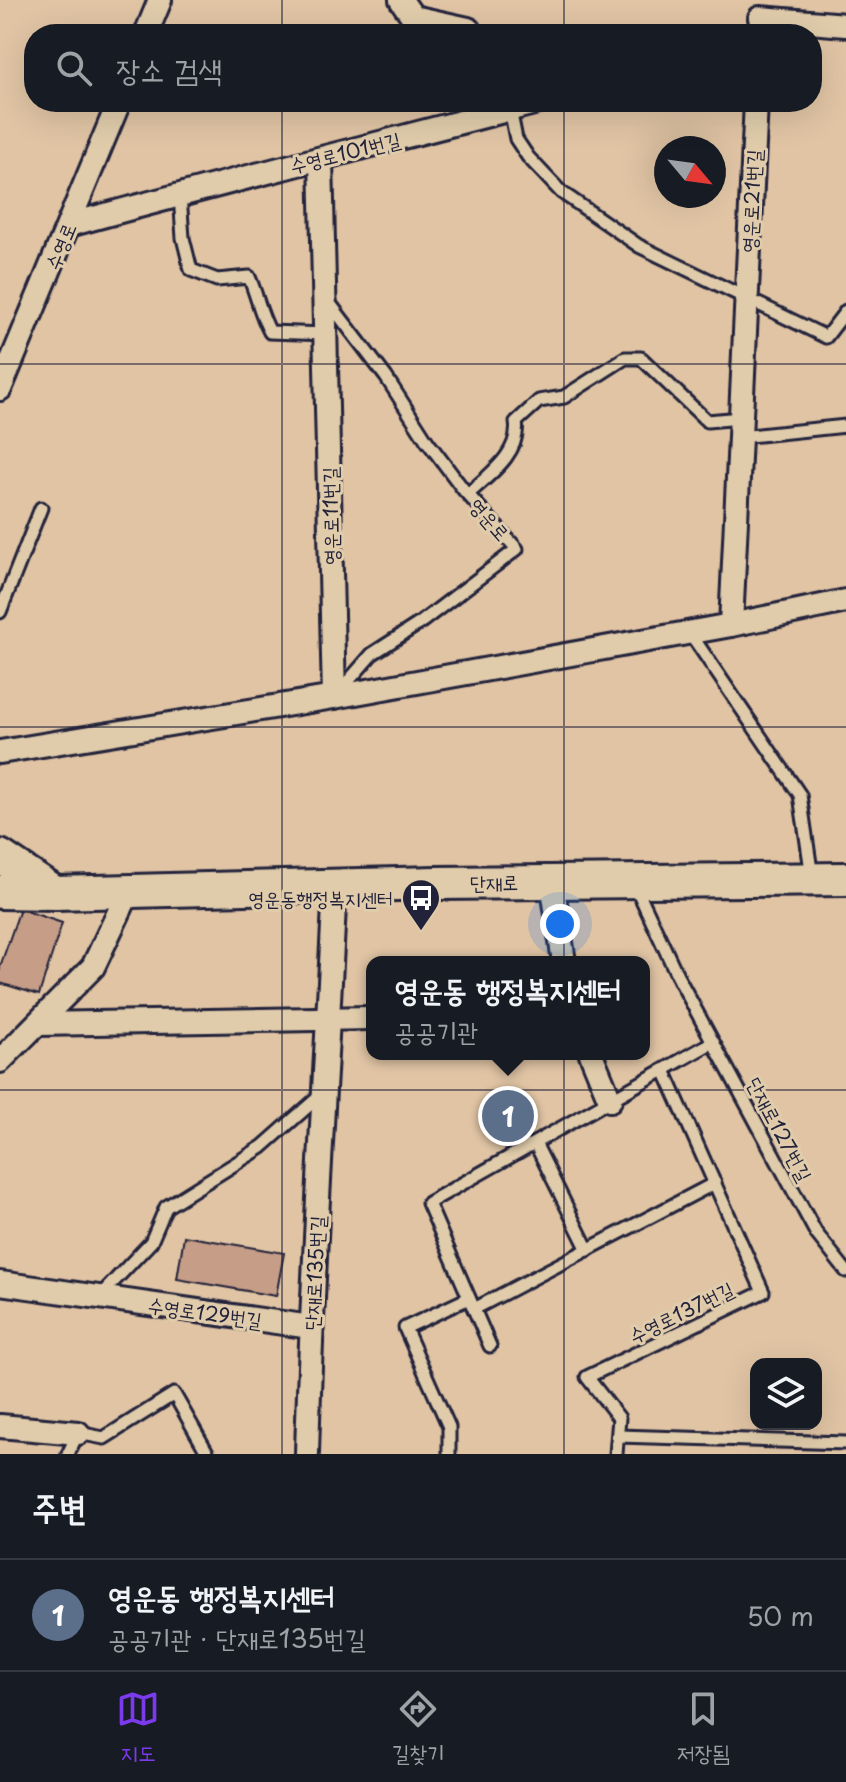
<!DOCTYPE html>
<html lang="ko">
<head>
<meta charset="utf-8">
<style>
  body { margin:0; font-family:"Playpen Sans","Poor Story",sans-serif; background:#20242c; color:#f1f3f6 }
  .controls { position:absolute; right:24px; bottom:24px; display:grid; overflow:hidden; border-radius:16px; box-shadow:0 8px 32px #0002 }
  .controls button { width:72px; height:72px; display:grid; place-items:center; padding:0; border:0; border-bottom:2px solid #363941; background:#171b24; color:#f1f3f6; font:40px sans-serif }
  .compass { position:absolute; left:654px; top:136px; width:72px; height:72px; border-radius:50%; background:#171b24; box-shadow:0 8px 32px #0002; rotate:119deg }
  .you { position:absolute; left:560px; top:924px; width:28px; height:28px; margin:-20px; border:6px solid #fff; border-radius:50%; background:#1a73e8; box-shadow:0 0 0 12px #1a73e833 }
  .badge { display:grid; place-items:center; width:52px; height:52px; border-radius:50%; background:#7c3aed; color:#fff; font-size:26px; font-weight:700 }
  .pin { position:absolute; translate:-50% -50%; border:4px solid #fff; box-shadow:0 2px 8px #0006 }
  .popup { position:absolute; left:366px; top:956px; width:284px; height:104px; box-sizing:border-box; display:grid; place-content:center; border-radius:16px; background:#171b24; filter:drop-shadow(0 2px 6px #0005); font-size:26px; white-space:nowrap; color:#9ea1a6 }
  .popup b { font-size:30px; color:#f1f3f6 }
  .popup::after { content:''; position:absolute; left:50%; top:100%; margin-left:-16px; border:16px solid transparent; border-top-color:#171b24 }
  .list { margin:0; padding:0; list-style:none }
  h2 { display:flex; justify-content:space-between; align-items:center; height:104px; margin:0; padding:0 32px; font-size:34px }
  h2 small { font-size:26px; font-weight:400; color:#9ea1a6 }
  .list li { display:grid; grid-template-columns:52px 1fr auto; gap:24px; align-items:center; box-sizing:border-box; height:112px; padding:0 32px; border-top:2px solid #363941 }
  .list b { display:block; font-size:30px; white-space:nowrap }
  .list p { margin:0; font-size:26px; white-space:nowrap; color:#9ea1a6 }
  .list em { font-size:26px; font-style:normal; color:#9ea1a6 }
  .icon { flex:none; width:44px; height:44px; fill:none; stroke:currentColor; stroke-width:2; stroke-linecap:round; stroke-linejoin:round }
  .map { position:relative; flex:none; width:846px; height:1454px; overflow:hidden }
  .search { position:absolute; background:#171b24; box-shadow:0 8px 32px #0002; left:24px; right:24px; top:24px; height:88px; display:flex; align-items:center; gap:20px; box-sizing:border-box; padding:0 28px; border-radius:32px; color:#9ea1a6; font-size:30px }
  .sheet { height:216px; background:#171b24 }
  nav { display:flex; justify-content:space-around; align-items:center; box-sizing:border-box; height:112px; border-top:2px solid #363941; background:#171b24; font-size:22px; color:#9ea1a6 }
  nav a { display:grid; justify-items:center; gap:4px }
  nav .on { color:#7c3aed }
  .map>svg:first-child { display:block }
  .building { fill:#c69d87; stroke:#22223b; stroke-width:2 }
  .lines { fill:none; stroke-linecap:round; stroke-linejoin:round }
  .lane-casing { stroke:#22223b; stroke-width:17 }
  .street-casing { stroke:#22223b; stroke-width:28 }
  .secondary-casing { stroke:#22223b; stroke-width:38 }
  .lane { stroke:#e0ccab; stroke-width:11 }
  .street { stroke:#e0ccab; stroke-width:22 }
  .secondary { stroke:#e0ccab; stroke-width:32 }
  .grid { fill:none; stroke:#22223b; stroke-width:2; stroke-opacity:0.55 }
  .labels { text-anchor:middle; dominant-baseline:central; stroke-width:6; stroke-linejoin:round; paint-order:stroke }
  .street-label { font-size:20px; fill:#22223b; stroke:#e0ccab }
  .poi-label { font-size:20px; fill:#22223b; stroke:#e0ccab; text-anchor:end }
</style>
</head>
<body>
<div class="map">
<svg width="846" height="1454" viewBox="0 0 846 1454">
  <rect width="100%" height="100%" fill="#e0c4a4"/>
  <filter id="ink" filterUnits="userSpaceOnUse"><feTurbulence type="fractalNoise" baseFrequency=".0125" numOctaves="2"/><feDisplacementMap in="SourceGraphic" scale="16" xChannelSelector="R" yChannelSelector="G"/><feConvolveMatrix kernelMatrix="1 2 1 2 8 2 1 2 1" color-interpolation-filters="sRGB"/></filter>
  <g filter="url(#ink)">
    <g class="building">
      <path d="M20,909L62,923L39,995L0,983V967Z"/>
      <path d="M184,1236L284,1253L276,1296L177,1279Z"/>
    </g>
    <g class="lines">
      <defs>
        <g id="lane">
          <path d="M510,109L516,139L528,157L561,192L639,246L826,337L846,311"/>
          <path d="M180,195L183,238L191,270L217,280L249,277C257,295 260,314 270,332L326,334"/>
          <path d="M328,301L386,377L427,441L463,489L517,549L420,623L372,654L338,693"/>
          <path d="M740,437L846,426"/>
          <path d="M468,494C489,475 521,453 516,422L539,401L564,397L625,358H641L707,421L741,418"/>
          <path d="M0,612L41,508"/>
          <path d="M690,633L800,795L812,877"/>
          <path d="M635,885L679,979L816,1233L846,1271"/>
          <path d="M535,1143L588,1250"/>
          <path d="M99,1297L151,1242L166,1207L262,1147L322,1094"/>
          <path d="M474,1309L715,1183"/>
          <path d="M490,1346L428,1203L713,1042"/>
          <path d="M618,1436L846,1443"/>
          <path d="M68,1454L78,1433L104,1438L174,1394L208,1454"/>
          <path d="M449,1454V1427L405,1328L469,1298"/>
          <path d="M616,1454L619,1418L587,1377L763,1292L664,1070"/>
        </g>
        <g id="street">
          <path d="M401,0L413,17L468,29L472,34"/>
          <path d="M760,18L846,25"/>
          <path d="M146,34L160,0"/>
          <path d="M321,159L334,697"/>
          <path d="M69,225C225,182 381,143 538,102"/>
          <path d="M0,389L119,102"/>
          <path d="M731,625L756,102"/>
          <path d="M0,752L334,697L731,625L846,601"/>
          <path d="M552,882L564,962"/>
          <path d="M38,1024L372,1018"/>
          <path d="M591,1054L610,1100"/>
          <path d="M0,1061L93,967L129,891"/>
          <path d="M0,1283L311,1327"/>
          <path d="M0,1426L78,1433"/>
          <path d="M307,1454C312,1264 326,1075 335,885"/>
        </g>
        <g id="secondary">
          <path d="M0,856L55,893"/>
          <path d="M0,892L55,893L436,883L846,879"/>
        </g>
      </defs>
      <use href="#lane" class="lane-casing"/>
      <use href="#street" class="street-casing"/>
      <use href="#secondary" class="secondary-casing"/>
      <use href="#lane" class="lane"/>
      <use href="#street" class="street"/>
      <use href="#secondary" class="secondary"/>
    </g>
  </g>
  <path class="grid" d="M282,0V34M564,0V34M282,102V1454M564,102V1454M0,364H846M0,727H846M0,1090H846"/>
  <defs>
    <symbol id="bus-pin" viewBox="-11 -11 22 30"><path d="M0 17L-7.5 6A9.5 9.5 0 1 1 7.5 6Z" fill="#22223b" stroke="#e0ccab"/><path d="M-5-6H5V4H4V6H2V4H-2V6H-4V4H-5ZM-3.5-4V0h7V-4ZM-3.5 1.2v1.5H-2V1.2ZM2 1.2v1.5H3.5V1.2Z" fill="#fff"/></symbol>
  </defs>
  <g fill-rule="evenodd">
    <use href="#bus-pin" x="399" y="876" width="44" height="60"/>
  </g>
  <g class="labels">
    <g class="street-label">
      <text transform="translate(345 152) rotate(-14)">수영로101번길</text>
      <text transform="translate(751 201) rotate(-87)">영운로21번길</text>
      <text transform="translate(60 246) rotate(-68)">수영로</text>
      <text transform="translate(330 516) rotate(-91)">영운로11번길</text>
      <text transform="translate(490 519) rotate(49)">영운로</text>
      <text transform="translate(494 882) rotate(-1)">단재로</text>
      <text transform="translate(780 1129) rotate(62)">단재로127번길</text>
      <text transform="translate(314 1273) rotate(-87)">단재로135번길</text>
      <text transform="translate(205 1312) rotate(8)">수영로129번길</text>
      <text transform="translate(681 1312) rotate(-26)">수영로137번길</text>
    </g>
    <g class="poi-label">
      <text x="393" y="898">영운동행정복지센터</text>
    </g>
  </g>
</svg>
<div class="controls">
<button><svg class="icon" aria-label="layers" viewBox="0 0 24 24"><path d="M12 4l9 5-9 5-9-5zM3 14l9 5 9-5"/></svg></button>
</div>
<svg class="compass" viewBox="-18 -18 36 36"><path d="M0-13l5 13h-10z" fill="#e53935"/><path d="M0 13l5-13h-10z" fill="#9ea1a6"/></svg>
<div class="you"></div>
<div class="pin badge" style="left:508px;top:1116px;background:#5c6f8a">1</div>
<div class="popup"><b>영운동 행정복지센터</b>공공기관</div>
<div class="search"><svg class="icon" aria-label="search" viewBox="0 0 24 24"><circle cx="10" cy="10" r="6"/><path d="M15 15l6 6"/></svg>장소 검색</div>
</div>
<section class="sheet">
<h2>주변<small></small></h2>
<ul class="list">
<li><span class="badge" style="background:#5c6f8a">1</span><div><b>영운동 행정복지센터</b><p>공공기관 · 단재로135번길</p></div><em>50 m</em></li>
</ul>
</section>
<nav>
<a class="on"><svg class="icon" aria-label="map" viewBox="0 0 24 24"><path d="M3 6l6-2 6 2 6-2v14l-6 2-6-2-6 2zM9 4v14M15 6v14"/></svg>지도</a>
<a><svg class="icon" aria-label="directions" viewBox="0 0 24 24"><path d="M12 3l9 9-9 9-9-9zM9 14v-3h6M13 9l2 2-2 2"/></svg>길찾기</a>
<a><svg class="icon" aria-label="saved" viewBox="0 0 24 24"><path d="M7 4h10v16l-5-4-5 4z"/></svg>저장됨</a>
</nav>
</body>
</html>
